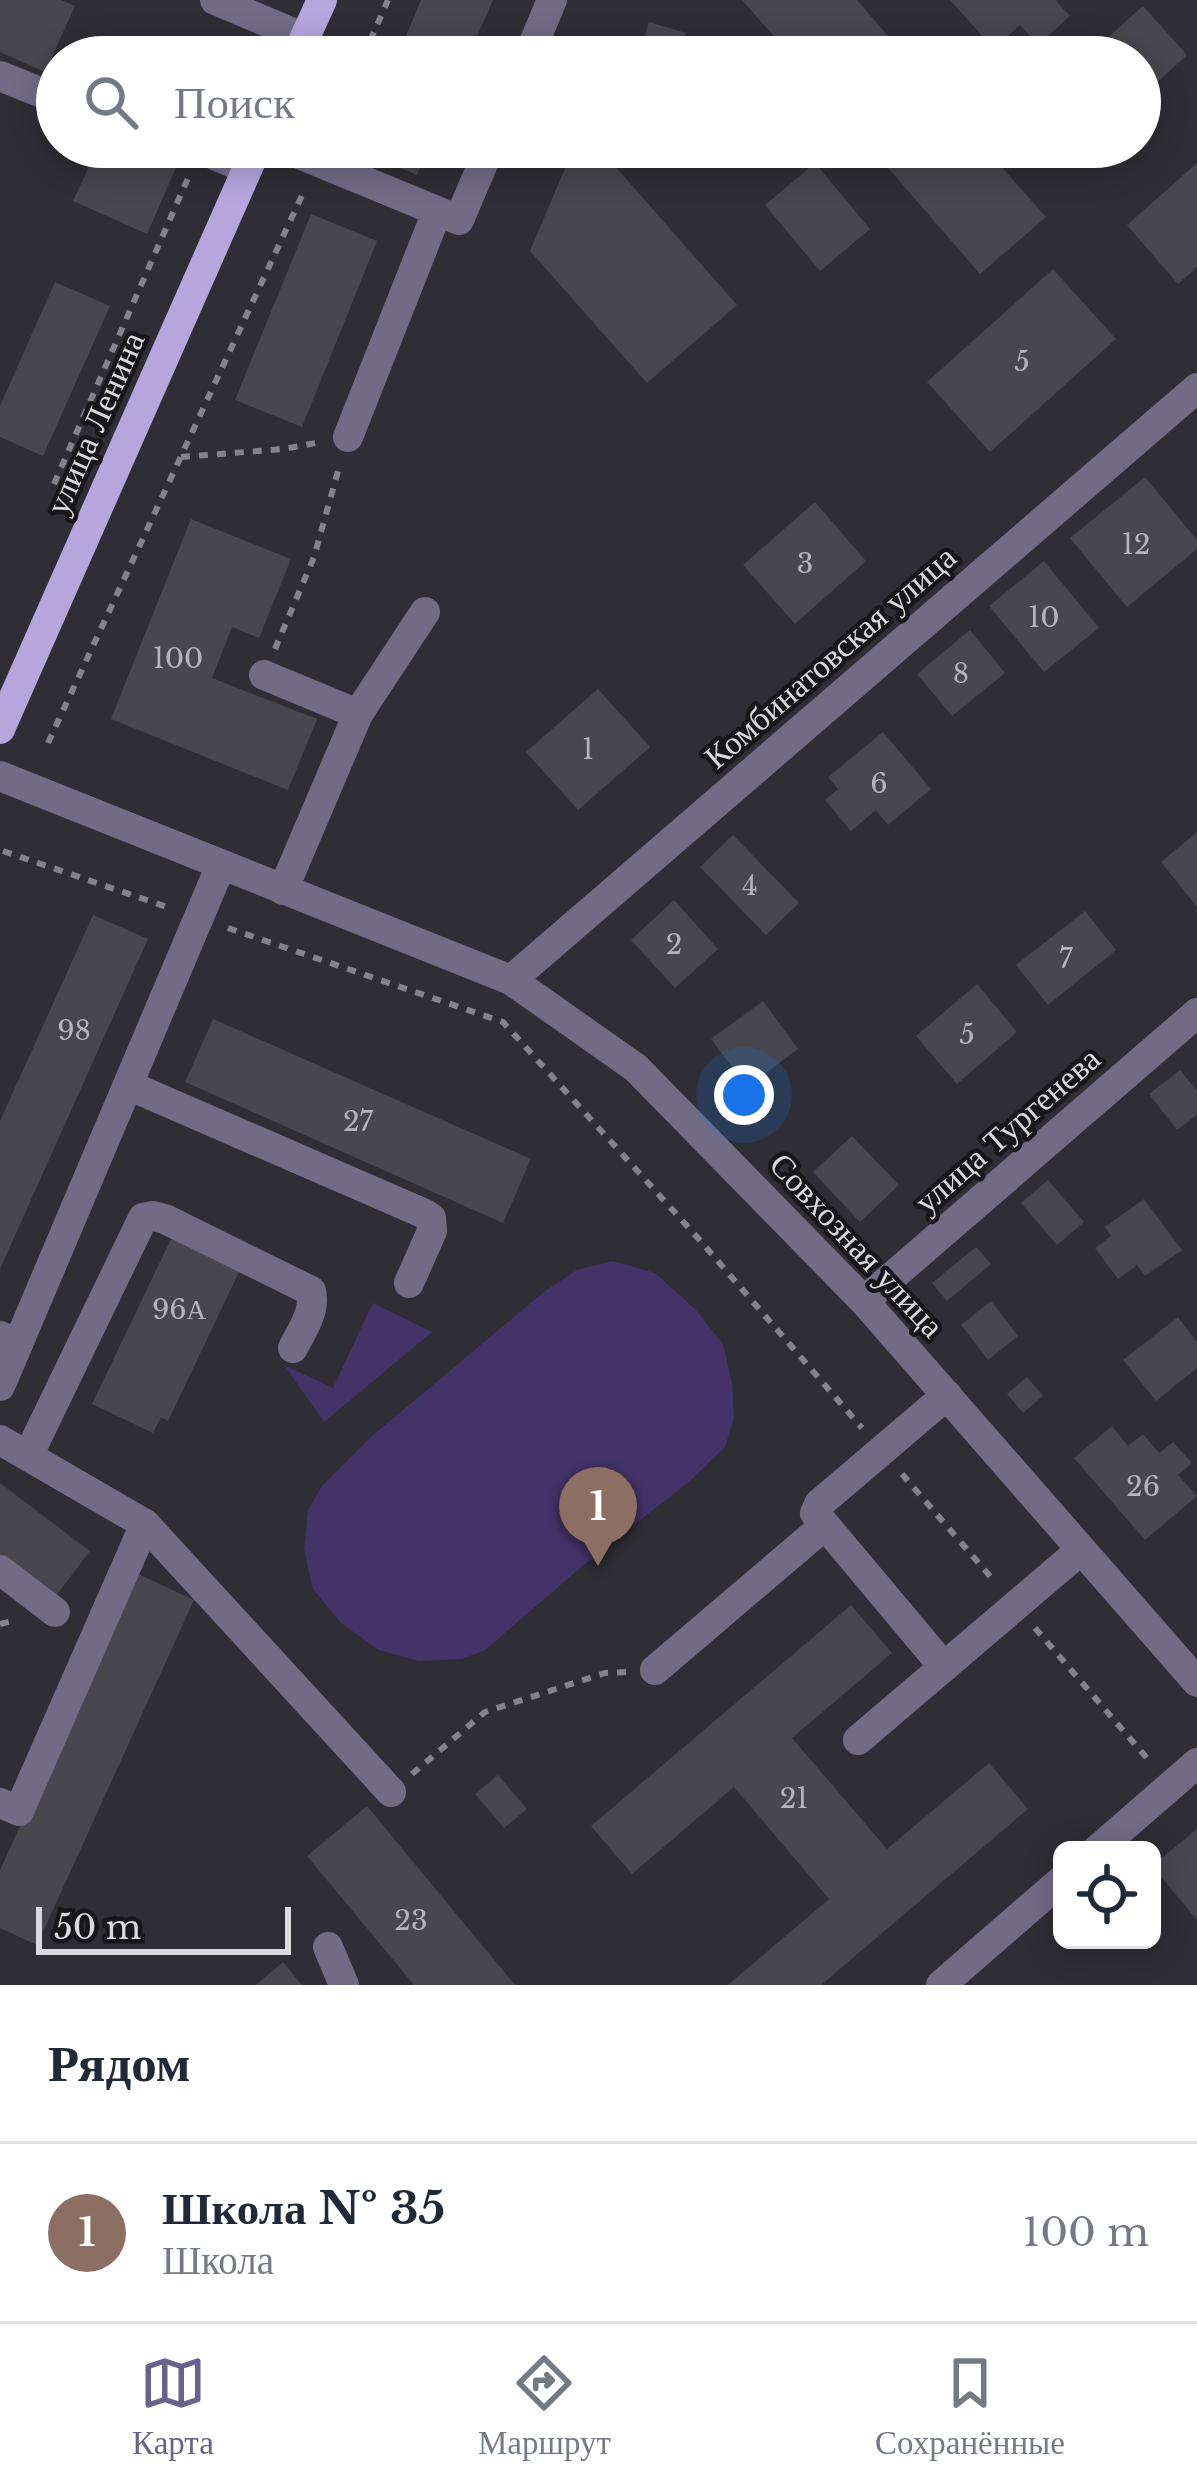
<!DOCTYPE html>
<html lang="ru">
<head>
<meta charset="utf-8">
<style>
  body { margin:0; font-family:"Libre Baskerville",serif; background:#f6f6f7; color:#1f2937 }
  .controls { position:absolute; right:36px; bottom:36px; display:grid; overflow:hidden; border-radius:18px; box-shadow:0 6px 30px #0003 }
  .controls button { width:108px; height:108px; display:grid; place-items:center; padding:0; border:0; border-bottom:3px solid #e0e1e3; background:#fff; color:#1f2937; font:60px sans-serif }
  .scale { position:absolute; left:36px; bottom:30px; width:255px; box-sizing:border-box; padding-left:12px; border:6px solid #dad9de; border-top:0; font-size:33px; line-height:42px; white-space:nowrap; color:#dad9de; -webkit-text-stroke:9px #17161a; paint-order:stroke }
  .you { position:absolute; left:744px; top:1095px; width:42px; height:42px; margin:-30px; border:9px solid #fff; border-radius:50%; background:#1a73e8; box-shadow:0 0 0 18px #1a73e833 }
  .badge { display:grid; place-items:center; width:78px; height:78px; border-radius:50%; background:#67638c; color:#fff; font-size:39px; font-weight:700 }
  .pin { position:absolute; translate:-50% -99px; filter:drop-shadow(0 3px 6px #0008) }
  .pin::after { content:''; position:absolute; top:63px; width:42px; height:36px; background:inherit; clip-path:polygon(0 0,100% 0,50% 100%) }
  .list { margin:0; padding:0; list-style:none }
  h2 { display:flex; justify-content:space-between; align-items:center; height:156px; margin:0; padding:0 48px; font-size:51px }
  h2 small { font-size:39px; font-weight:400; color:#747a83 }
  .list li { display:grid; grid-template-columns:78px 1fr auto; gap:36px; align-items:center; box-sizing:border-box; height:180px; padding:0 48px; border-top:3px solid #e0e1e3 }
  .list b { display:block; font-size:45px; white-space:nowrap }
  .list p { margin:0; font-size:39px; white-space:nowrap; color:#747a83 }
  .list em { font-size:39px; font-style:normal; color:#747a83 }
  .icon { flex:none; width:66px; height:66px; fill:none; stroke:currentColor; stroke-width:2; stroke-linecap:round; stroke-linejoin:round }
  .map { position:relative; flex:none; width:1197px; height:1985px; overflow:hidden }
  .search { position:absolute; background:#fff; box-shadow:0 6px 30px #0003; left:36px; right:36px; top:36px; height:132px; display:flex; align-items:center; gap:30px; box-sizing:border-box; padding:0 42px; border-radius:66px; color:#747a83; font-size:45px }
  .sheet { height:336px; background:#fff }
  nav { display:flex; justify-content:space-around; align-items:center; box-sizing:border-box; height:168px; border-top:3px solid #e0e1e3; background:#fff; font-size:33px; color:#747a83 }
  nav a { display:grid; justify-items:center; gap:6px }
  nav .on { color:#67638c }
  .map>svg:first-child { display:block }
  .green { fill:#443369 }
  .building { fill:#48464e }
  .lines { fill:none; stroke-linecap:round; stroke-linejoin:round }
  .path { stroke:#85838a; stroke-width:6; stroke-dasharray:9 9; stroke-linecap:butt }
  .minor { stroke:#726b86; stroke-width:30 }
  .major { stroke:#b5a7de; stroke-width:30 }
  .labels { text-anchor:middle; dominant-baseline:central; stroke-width:9; stroke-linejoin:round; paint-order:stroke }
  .number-label { font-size:27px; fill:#b6b4ba }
  .street-label { font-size:33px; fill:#dad9de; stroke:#17161a }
</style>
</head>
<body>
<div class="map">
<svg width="1197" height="1985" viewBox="0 0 1197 1985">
  <rect width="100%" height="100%" fill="#2f2d35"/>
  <g class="green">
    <path d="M613,1261L655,1273L696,1310L723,1344L732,1384L734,1418L725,1447L689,1482L600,1551L485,1650L462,1659L419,1661L379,1650L341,1623L313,1589L304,1549L308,1510L322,1486L372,1436L545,1291L577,1270Z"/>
    <path d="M373,1303L432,1332L324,1422L284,1365L333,1388Z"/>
  </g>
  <g class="building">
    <path d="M0,0H61L75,6L45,72L0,52Z"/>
    <path d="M421,0H493L468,57H397Z"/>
    <path d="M742,0H857L906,57H792Z"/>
    <path d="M950,0H1055L1070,16L1038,45L1020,25L994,49Z"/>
    <path d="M1143,6L1187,55L1140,98V57H1086Z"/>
    <path d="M649,22L686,33L679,57H638Z"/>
    <path d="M98,147H143L178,163L147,234L73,201Z"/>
    <path d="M352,147H429L417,175Z"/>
    <path d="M574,147H598L737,305L647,383L530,251Z"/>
    <path d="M870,147H984L1046,217L980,274Z"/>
    <path d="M815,163L870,229L820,271L765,205Z"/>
    <path d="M1197,163V267L1178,284L1127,225Z"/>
    <path d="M311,214L377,241L302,427L235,400Z"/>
    <path d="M1053,269L1116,339L990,452L927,382Z"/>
    <path d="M55,282L110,306L43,456L0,437V406Z"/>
    <path d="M1145,477L1197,540V549L1127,607L1070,538Z"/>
    <path d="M815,502L866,561L795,624L743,565Z"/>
    <path d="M191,519L291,559L259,638L232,627L212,678L317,719L288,790L111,719Z"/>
    <path d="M1044,561L1099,628L1044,672L989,606Z"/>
    <path d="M970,630L1005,673L952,716L917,674Z"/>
    <path d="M598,689L650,747L578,810L526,752Z"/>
    <path d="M883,732L931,789L888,825L876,810L851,831L825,800L838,789L828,777Z"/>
    <path d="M1197,832V907L1161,862Z"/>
    <path d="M733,835L799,903L766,935L700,867Z"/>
    <path d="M674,900L718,949L675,988L631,940Z"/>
    <path d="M1085,911L1116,950L1048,1005L1016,965Z"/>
    <path d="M93,915L148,939L0,1269V1121Z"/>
    <path d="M977,984L1017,1032L957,1084L916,1036Z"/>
    <path d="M763,1001L798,1049L747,1087L711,1039Z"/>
    <path d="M213,1019L531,1159L503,1223L185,1082Z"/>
    <path d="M1180,1070L1197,1091V1115L1177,1130L1149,1094Z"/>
    <path d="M852,1136L899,1185L860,1222L813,1172Z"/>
    <path d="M1048,1180L1084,1222L1057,1245L1021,1203Z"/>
    <path d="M1144,1199L1182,1250L1145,1276L1137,1265L1118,1279L1095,1248L1111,1236L1105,1227Z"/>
    <path d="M171,1239L239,1272L168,1421L161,1417L153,1433L92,1404Z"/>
    <path d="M976,1247L991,1264L947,1301L932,1283Z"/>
    <path d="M991,1301L1018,1336L988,1360L961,1325Z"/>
    <path d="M1178,1317L1197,1342V1368L1156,1401L1123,1360Z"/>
    <path d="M1027,1377L1043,1396L1023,1413L1007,1394Z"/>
    <path d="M1112,1426L1128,1446L1143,1434L1159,1453L1173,1442L1192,1463L1178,1475L1197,1496L1145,1540L1074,1458Z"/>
    <path d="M0,1483L90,1551L55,1597L0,1555Z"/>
    <path d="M136,1573L194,1600L37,1945L0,1928V1870Z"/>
    <path d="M851,1605L892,1653L792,1738L887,1849L989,1763L1028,1809L821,1985H728L829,1899L734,1787L632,1874L591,1826Z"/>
    <path d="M498,1775L527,1809L504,1828L475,1794Z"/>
    <path d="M367,1806L515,1985H414L307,1856Z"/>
    <path d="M1197,1829V1920L1152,1866Z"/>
    <path d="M283,1962L302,1985H256Z"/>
  </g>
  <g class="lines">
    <g class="path">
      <path d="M221,57L225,38"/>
      <path d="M363,57L388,0"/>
      <path d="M181,457L284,449L321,442"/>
      <path d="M54,484L188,178"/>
      <path d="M275,649L314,557L340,464"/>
      <path d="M48,743L305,189"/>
      <path d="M3,851L170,908"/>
      <path d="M228,928L503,1022L697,1237L862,1428"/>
      <path d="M902,1474L995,1582"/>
      <path d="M0,1624L17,1620"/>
      <path d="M1035,1628L1152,1764"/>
      <path d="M412,1774L485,1712L605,1673L628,1672"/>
    </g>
    <g class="minor">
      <path d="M215,0L305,38"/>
      <path d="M528,57L552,0"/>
      <path d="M0,76L57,99"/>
      <path d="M196,147L247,169"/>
      <path d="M282,147L459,220L490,147"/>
      <path d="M348,437L437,212"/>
      <path d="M264,675L358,714L283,890"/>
      <path d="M358,714L425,612"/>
      <path d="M0,776L511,980L636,1068L864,1301L1197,1682"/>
      <path d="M511,980L1197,388"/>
      <path d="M128,1085L425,1214L431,1218L432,1231L409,1283"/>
      <path d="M864,1301L1197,1013"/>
      <path d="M0,1336L18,1344L221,865"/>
      <path d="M0,1386L18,1344"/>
      <path d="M0,1440L145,1524"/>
      <path d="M28,1456L143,1218L153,1216L165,1219L311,1291C316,1311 302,1330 293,1348"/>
      <path d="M0,1570L55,1612"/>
      <path d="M944,1667L815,1513L819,1504L947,1395"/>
      <path d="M655,1670L824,1526"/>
      <path d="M858,1740L1081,1550"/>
      <path d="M0,1803L19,1811L145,1524L391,1792"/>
      <path d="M1097,1850L1197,1763"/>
      <path d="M328,1947L344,1985"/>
      <path d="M941,1985L1062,1880"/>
    </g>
    <g class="major">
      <path d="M296,57L322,0"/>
      <path d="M0,729L257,147"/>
    </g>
  </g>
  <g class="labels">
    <g class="number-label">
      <text x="1022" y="361">5</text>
      <text x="1136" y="544">12</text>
      <text x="805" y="563">3</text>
      <text x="1044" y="617">10</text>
      <text x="178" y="658">100</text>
      <text x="961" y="673">8</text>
      <text x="588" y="749">1</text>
      <text x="879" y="783">6</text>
      <text x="750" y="885">4</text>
      <text x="674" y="944">2</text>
      <text x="1066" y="958">7</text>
      <text x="74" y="1030">98</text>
      <text x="967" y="1034">5</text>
      <text x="358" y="1121">27</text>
      <text x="179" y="1309">96А</text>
      <text x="1143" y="1486">26</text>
      <text x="794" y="1798">21</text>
      <text x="411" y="1920">23</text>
    </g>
    <g class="street-label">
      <text transform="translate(95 423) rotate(-66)">улица Ленина</text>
      <text transform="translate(830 657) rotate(-41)">Комбинатовская улица</text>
      <text transform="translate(1007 1130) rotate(-41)">улица Тургенева</text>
      <text transform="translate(857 1245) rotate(47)">Совхозная улица</text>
    </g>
  </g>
</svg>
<div class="controls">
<button><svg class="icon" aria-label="locate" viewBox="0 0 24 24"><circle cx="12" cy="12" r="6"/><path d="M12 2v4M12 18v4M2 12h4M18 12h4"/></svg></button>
</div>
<div class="scale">50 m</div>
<div class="you"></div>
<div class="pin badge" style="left:598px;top:1566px;background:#8d6e63">1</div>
<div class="search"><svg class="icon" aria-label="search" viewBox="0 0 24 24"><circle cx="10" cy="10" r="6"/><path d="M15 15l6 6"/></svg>Поиск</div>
</div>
<section class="sheet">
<h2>Рядом<small></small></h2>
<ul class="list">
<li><span class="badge" style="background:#8d6e63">1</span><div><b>Школа № 35</b><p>Школа</p></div><em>100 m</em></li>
</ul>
</section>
<nav>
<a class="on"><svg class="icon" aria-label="map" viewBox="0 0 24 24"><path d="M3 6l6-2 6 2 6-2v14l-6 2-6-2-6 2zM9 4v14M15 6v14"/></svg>Карта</a>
<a><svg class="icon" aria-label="directions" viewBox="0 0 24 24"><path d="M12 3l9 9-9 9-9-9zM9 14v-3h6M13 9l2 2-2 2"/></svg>Маршрут</a>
<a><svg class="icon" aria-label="saved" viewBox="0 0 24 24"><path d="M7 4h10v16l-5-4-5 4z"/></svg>Сохранённые</a>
</nav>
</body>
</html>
